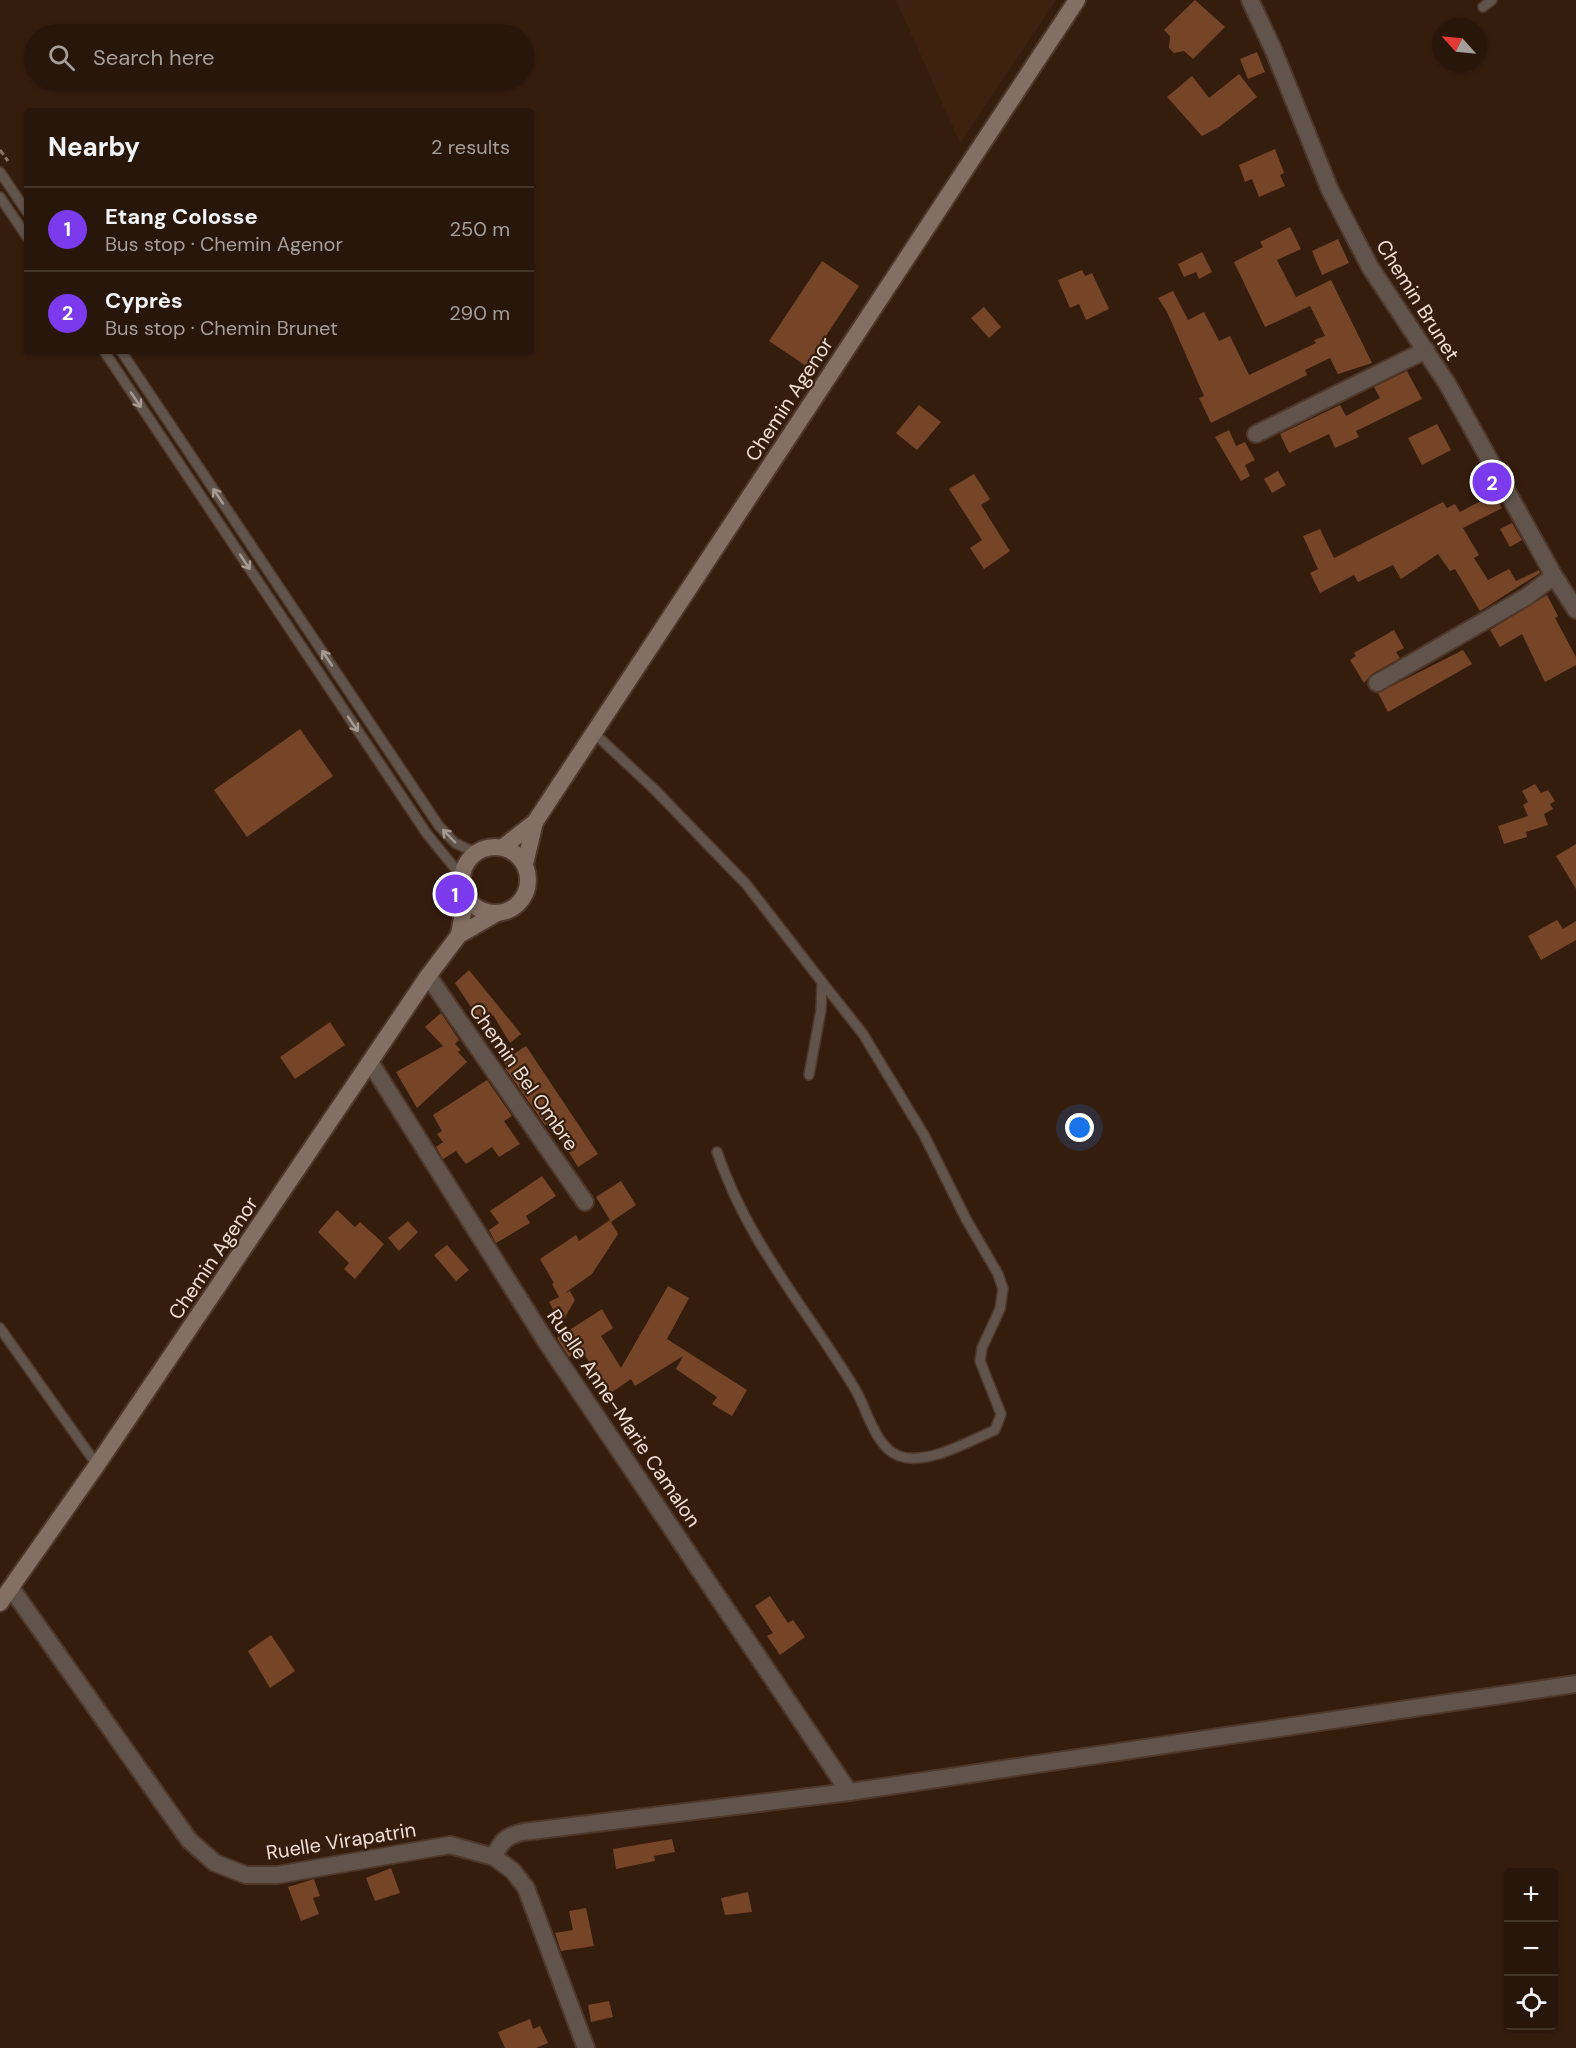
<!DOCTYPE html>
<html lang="en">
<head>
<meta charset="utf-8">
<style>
  body { margin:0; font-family:"DM Sans",sans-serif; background:#301f13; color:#f1f3f6 }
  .controls { position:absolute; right:18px; bottom:18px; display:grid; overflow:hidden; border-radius:6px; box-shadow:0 2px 4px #0004 }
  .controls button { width:54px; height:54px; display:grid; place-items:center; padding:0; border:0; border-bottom:2px solid #44352b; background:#28160a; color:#f1f3f6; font:30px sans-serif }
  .compass { position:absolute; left:1432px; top:18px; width:54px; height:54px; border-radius:50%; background:#28160a; box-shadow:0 2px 4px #0004; rotate:297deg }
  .you { position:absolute; left:1080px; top:1128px; width:21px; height:21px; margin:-15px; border:4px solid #fff; border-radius:50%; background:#1a73e8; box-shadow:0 0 0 9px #1a73e833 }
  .badge { display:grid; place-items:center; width:39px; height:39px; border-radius:50%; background:#7c3aed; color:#fff; font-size:20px; font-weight:700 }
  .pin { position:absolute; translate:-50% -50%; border:3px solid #fff; box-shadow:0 2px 6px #0006 }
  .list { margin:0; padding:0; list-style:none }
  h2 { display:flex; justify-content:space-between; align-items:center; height:78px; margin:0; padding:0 24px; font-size:26px }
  h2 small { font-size:20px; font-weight:400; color:#a59f9c }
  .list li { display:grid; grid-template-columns:39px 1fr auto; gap:18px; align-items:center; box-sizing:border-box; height:84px; padding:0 24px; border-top:2px solid #44352b }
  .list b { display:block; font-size:22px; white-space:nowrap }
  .list p { margin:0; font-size:20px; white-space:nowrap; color:#a59f9c }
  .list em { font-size:20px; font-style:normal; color:#a59f9c }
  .icon { flex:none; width:33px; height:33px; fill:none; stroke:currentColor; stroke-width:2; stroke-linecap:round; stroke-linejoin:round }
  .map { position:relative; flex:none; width:1576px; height:2048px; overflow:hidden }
  .search { position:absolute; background:#28160a; box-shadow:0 2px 4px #0004; left:24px; top:24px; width:510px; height:66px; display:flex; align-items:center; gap:15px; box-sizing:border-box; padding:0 21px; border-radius:33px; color:#a59f9c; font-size:22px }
  .panel { position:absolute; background:#28160a; box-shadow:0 2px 4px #0004; left:24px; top:108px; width:510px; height:246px; border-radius:6px }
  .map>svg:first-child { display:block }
  .built { fill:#3f210f }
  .building { fill:#764528 }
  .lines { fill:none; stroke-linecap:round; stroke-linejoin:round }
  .service-casing { stroke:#4f382a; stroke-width:12 }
  .minor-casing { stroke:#4f382a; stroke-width:20 }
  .secondary-casing { stroke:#4f382a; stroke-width:20 }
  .path { stroke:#887467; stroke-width:3; stroke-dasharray:6 3; stroke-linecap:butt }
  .service { stroke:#61544d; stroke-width:9 }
  .minor { stroke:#61544d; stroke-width:16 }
  .secondary { stroke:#836f64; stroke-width:16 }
  .oneway { stroke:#a89a92 }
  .labels { text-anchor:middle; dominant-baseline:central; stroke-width:4.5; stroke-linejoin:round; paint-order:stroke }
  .street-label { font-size:20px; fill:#f0dfd6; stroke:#351d0e }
</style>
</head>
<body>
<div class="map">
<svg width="1576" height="2048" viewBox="0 0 1576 2048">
  <rect width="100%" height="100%" fill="#351d0e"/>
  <path class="built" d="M896,0H1056L960,143Z"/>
  <g class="building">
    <path d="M1195,0L1225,27L1193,59L1184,51L1174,53L1169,48L1170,36L1164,30Z"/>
    <path d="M1257,52L1265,72L1248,79L1240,59Z"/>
    <path d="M1239,74L1257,97L1219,127L1202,136L1167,97L1192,76L1209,98Z"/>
    <path d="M1275,149L1284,173L1280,175L1285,186L1259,197L1252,179L1245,182L1239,165Z"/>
    <path d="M1290,227L1301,249L1277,260L1296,297L1331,280L1372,363L1338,374L1330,358L1305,370L1307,375L1211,423L1199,398L1204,396L1167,312L1158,298L1173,291L1188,320L1204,312L1219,341L1230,336L1249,375L1316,343L1314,340L1325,336L1310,306L1265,327L1234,262L1263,247L1260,242Z"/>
    <path d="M1338,239L1349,263L1322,275L1312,251Z"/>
    <path d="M1202,252L1212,272L1199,279L1196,272L1184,277L1178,264Z"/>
    <path d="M822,261L859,286L806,366L769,341Z"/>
    <path d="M1082,270L1085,276L1092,273L1109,309L1086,320L1079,304L1070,308L1058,280Z"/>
    <path d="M984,307L1001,327L989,338L971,318Z"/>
    <path d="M1407,371L1422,399L1356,431L1359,437L1335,448L1329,434L1289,453L1280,434L1340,405L1346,416L1380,398L1374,387Z"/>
    <path d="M919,405L941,422L917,450L896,433Z"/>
    <path d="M1437,424L1451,450L1422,465L1408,438Z"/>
    <path d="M1229,430L1236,446L1245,442L1255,460L1245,465L1250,476L1241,481L1215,437Z"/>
    <path d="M1278,471L1286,485L1272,493L1264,479Z"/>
    <path d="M974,474L990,499L981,505L1010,551L984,569L970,548L982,540L949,489Z"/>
    <path d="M1494,494L1502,508L1463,528L1479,555L1474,558L1488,580L1509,569L1516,581L1539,570L1540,573L1480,611L1455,569L1450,571L1438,554L1401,579L1393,565L1358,582L1354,575L1320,593L1310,573L1318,569L1303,536L1320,529L1334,558L1443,502L1447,508L1455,504L1460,512Z"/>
    <path d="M1512,523L1522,540L1510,547L1500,529Z"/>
    <path d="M1547,595L1558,616L1555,618L1576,657V665L1545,682L1522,634L1500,647L1490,630Z"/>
    <path d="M1394,630L1404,648L1396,652L1400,658L1372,674L1364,683L1350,660L1356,656L1354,653Z"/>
    <path d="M1463,650L1472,664L1388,712L1378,693Z"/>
    <path d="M300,729L333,776L247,837L214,790Z"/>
    <path d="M1535,784L1541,793L1548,790L1555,801L1550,804L1553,809L1544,814L1548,825L1526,832L1527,837L1504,844L1498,826L1528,816L1523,805L1528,802L1522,791Z"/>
    <path d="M1576,844V889L1556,856Z"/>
    <path d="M1557,920L1563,929L1576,921V940L1541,960L1528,936Z"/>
    <path d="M469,970L521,1034L510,1043L493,1015L483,1025L455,983Z"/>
    <path d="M441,1013L459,1040L455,1044L461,1050L458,1052L467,1062L417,1108L396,1072L443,1046L425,1027Z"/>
    <path d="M330,1022L345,1045L295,1079L280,1057Z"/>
    <path d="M526,1046L598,1154L578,1167L550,1122L545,1125L505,1068L507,1067L503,1061Z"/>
    <path d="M487,1080L512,1116L504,1121L520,1144L499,1157L492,1147L466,1164L456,1151L443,1159L436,1147L443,1142L437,1134L442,1131L433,1115Z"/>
    <path d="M542,1176L556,1196L526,1216L530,1223L496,1243L489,1230L499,1223L490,1211Z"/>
    <path d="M621,1181L636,1205L611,1222L618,1234L592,1274L565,1293L570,1291L575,1300L561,1324L549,1302L559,1297L552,1284L554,1283L540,1259L576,1235L579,1241L610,1220L596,1197Z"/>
    <path d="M337,1210L355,1227L360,1222L384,1244L355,1279L344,1269L349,1263L318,1232Z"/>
    <path d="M408,1221L418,1232L399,1251L388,1238Z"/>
    <path d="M447,1245L469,1270L456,1281L434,1255Z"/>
    <path d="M668,1286L689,1298L667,1339L747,1390L732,1416L712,1404L717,1397L676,1369L683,1356L635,1386L631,1379L605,1397L608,1391L581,1349L569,1357L557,1338L602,1309L613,1328L601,1336L621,1368Z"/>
    <path d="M770,1596L788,1623L793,1620L805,1637L780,1655L767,1636L773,1633L755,1606Z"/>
    <path d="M271,1635L295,1671L270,1688L248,1651Z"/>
    <path d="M672,1839L675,1852L654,1856L655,1861L616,1869L613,1849Z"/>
    <path d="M391,1868L400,1893L375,1901L366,1878Z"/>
    <path d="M314,1879L320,1896L313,1898L319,1914L301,1921L288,1887Z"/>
    <path d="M748,1892L752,1912L725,1915L721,1898Z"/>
    <path d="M586,1908L594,1946L561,1951L555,1933L573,1930L569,1911Z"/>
    <path d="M609,2001L613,2017L591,2022L588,2005Z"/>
    <path d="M530,2019L533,2029L540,2026L548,2043L536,2048H505L498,2032Z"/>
  </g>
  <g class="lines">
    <defs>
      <g id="service">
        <path d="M1483,7L1492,0"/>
        <path d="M0,172L27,212"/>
        <path d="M0,197L27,237"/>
        <path d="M104,351L427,834L462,877"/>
        <path d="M121,351L439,826L455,843L476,853"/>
        <path d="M594,733L654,789L746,884L822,982L821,1010L809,1075"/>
        <path d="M717,1152C748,1243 806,1308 855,1389C867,1409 875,1447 899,1456C926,1466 970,1441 995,1430L1001,1414L980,1361L982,1348L1000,1309L1003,1289L998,1274L966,1219L924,1135L863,1034L822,982"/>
        <path d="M0,1328L97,1465"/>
      </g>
      <g id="minor">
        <path d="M1250,0L1273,49L1330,190L1370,267L1448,385L1554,576L1576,610"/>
        <path d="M1256,434L1426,350"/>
        <path d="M1377,683L1526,597L1554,576"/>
        <path d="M428,976L585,1202"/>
        <path d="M370,1062L547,1343L849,1792"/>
        <path d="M11,1588L189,1840L215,1863L246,1875H277L450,1845L494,1857L513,1871L526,1888L586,2048"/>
        <path d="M494,1857C501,1841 506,1836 523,1832L849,1792L1576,1684"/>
      </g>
      <g id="secondary">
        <circle cx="495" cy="880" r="33"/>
        <path d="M503,847L535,822L1077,0"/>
        <path d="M525,864L535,822"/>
        <path d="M459,935L466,896"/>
        <path d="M0,1603L97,1465L428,976L459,935L497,913"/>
      </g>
    </defs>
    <use href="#service" class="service-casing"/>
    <use href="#minor" class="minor-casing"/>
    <use href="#secondary" class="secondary-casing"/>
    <path class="path" d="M0,150L8,161"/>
    <use href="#service" class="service"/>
    <use href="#minor" class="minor"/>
    <use href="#secondary" class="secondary"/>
  </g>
  <defs><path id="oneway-shaft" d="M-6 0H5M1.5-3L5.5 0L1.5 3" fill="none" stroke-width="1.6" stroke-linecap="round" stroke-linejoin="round" transform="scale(1.5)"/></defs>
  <g class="oneway">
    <use href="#oneway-shaft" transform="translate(136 400) rotate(56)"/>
    <use href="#oneway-shaft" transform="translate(218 496) rotate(-124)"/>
    <use href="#oneway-shaft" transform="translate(245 562) rotate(56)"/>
    <use href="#oneway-shaft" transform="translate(327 658) rotate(-124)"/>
    <use href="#oneway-shaft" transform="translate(353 724) rotate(56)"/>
    <use href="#oneway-shaft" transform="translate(449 836) rotate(-134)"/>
  </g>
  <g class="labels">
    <g class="street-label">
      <text transform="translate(1418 300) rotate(58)">Chemin Brunet</text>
      <text transform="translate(789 399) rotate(-57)">Chemin Agenor</text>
      <text transform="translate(524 1077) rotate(55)">Chemin Bel Ombre</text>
      <text transform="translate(213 1258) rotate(-56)">Chemin Agenor</text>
      <text transform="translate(624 1418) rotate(56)">Ruelle Anne-Marie Camalon</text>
      <text transform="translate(341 1841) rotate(-9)">Ruelle Virapatrin</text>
    </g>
  </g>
</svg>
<div class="controls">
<button>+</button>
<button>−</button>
<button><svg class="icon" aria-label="locate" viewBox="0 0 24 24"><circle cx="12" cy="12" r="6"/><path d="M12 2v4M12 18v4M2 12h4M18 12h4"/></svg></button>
</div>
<svg class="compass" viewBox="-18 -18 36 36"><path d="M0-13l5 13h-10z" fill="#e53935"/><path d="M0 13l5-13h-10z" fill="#a59f9c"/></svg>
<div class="you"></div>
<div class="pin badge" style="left:455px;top:894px">1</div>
<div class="pin badge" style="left:1492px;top:482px">2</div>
<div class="search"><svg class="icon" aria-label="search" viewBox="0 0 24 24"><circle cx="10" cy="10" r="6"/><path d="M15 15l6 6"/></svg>Search here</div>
<section class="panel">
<h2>Nearby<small>2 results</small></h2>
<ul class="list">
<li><span class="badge">1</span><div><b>Etang Colosse</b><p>Bus stop · Chemin Agenor</p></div><em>250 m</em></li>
<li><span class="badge">2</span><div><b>Cyprès</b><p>Bus stop · Chemin Brunet</p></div><em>290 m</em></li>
</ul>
</section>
</div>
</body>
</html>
